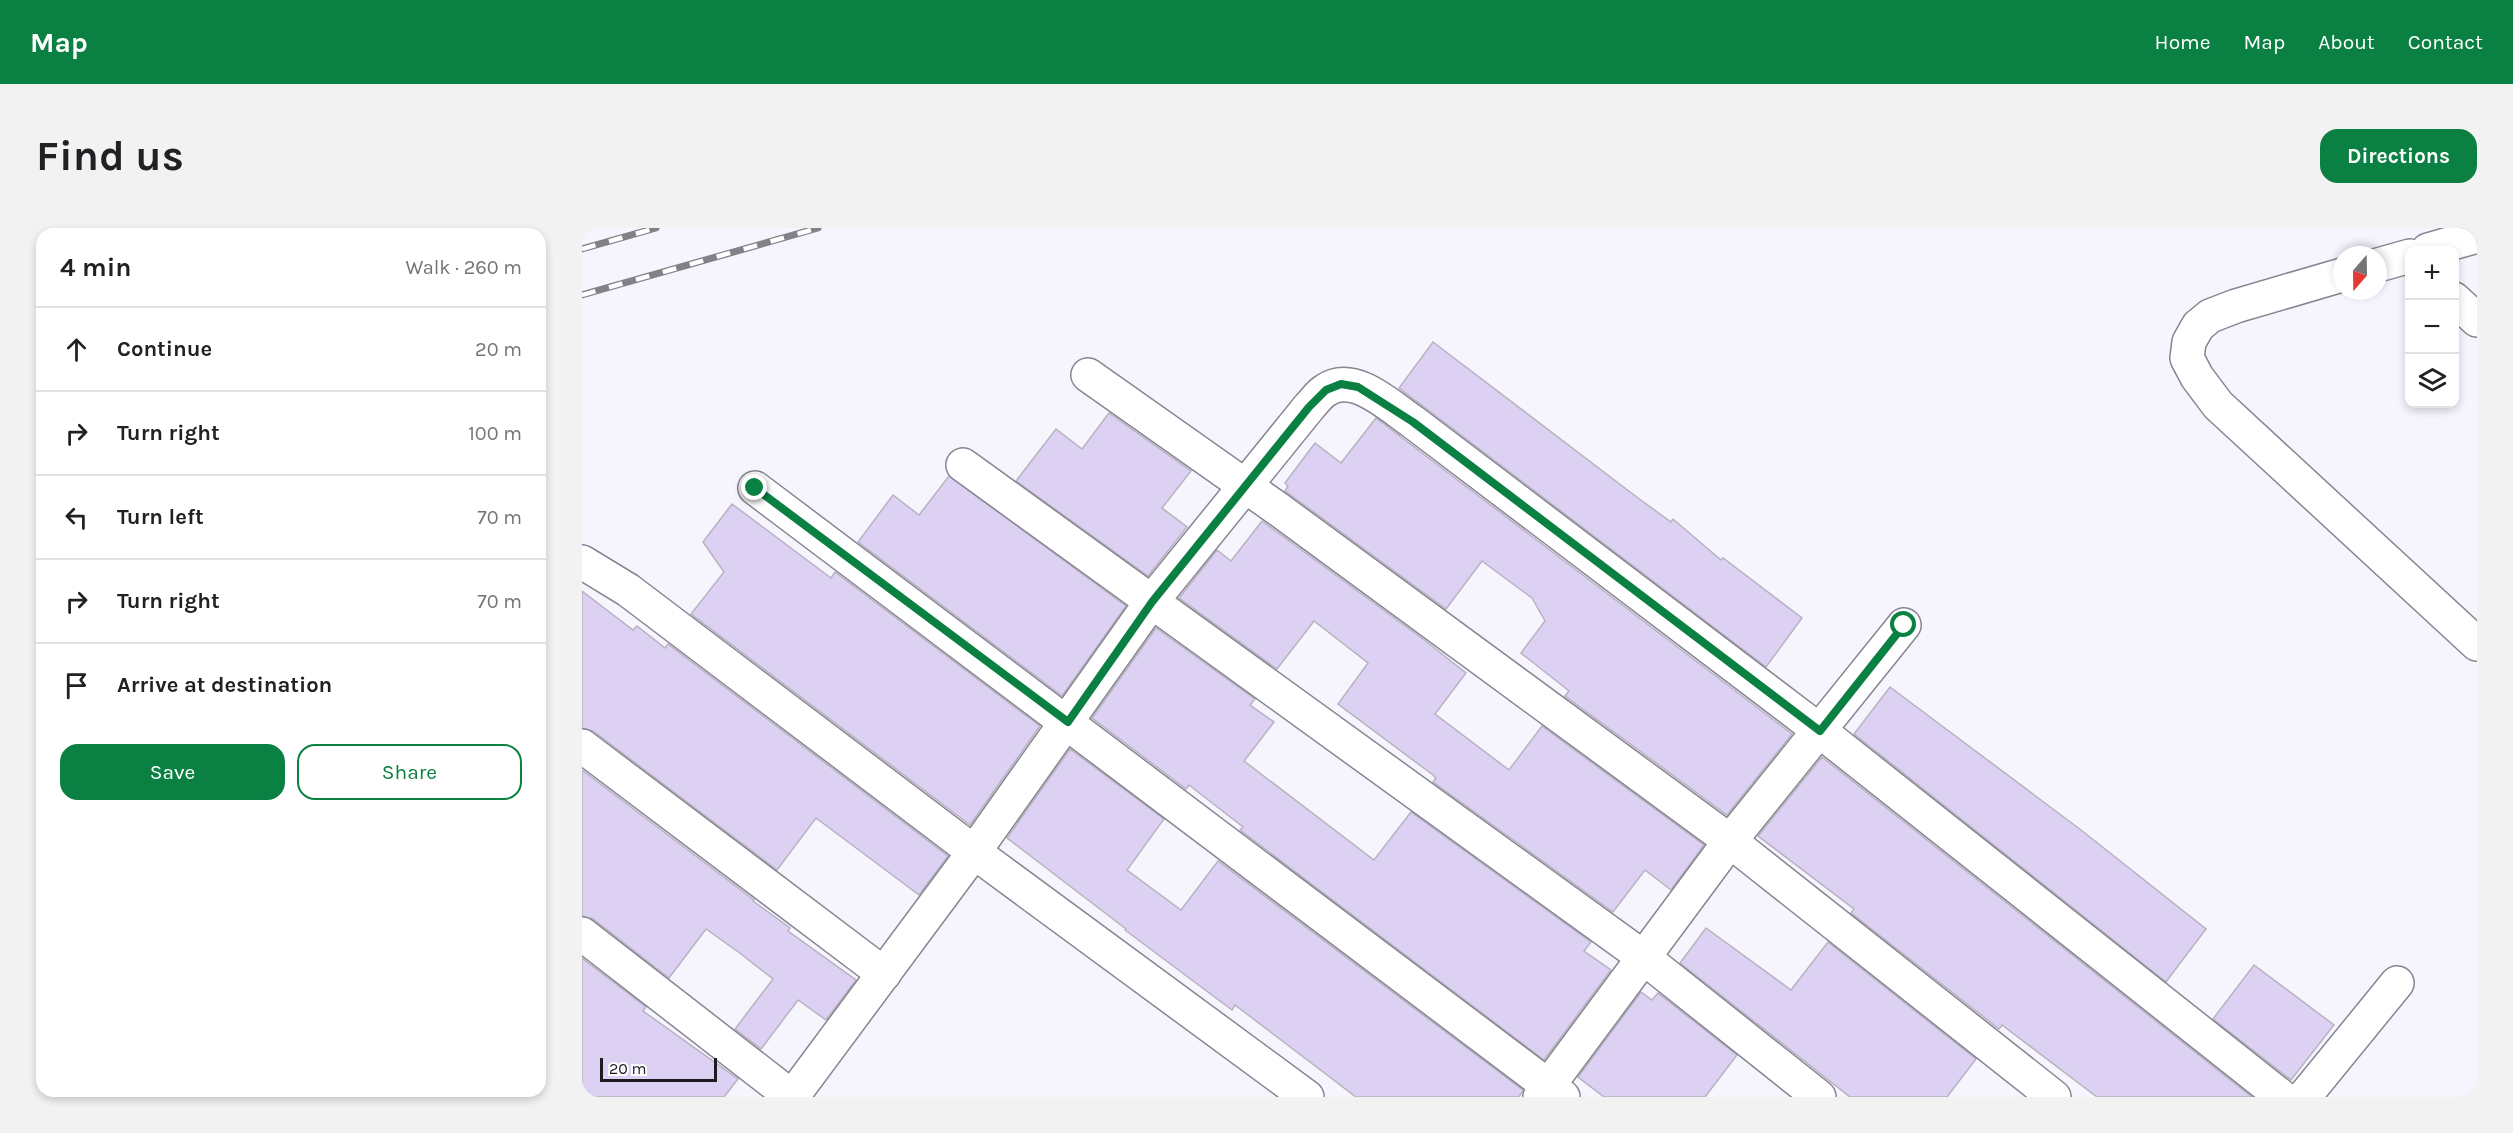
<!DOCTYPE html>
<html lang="en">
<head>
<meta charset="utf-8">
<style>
  body { margin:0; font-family:Karla,sans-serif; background:#f2f2f2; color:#202124 }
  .controls { position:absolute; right:18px; top:18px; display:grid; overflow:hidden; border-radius:12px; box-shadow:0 3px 9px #0003 }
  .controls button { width:54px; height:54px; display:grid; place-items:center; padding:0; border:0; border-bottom:2px solid #e0e0e0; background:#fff; color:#202124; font:30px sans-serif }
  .compass { position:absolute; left:1751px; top:18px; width:54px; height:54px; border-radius:50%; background:#fff; box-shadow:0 3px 9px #0003; rotate:200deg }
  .scale { position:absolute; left:18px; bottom:15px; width:117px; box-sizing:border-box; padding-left:6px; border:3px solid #1b1b20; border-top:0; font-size:16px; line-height:21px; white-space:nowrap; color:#1b1b20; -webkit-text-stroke:4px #fff; paint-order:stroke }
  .stop { position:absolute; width:18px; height:18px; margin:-14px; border:4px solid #0b8043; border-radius:50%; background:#fff }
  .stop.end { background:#0b8043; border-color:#fff; box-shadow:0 2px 6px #0008 }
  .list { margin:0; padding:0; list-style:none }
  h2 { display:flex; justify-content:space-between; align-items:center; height:78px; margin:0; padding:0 24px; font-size:26px }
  h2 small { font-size:20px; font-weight:400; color:#757577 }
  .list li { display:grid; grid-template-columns:39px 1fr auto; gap:18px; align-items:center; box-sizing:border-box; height:84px; padding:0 24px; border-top:2px solid #e0e0e0 }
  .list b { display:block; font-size:22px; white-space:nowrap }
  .list em { font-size:20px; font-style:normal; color:#757577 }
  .actions { display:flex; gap:12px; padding:18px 24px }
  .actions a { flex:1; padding:14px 0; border:2px solid #0b8043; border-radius:18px; text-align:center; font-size:21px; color:#0b8043 }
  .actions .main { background:#0b8043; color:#fff }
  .icon { flex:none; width:33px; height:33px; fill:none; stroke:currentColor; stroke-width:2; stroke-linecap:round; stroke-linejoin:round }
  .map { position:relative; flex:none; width:1895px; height:869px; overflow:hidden; border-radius:18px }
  header { display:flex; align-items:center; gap:36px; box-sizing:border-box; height:84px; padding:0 30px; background:#0b8043; color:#fff }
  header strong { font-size:28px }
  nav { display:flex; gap:33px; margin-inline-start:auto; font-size:21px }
  .intro { display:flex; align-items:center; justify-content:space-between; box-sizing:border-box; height:144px; padding:0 36px }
  h1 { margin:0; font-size:42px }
  .button { padding:15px 27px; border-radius:18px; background:#0b8043; color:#fff; font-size:21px; font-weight:700 }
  main { display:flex; gap:36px; padding:0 36px }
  aside { flex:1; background:#fff; border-radius:18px; box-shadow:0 3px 9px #0003 }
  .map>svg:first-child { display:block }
  .building { fill:#ddd1f3; stroke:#b6b2bf; stroke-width:1.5 }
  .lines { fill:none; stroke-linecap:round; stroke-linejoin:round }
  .minor-casing { stroke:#868592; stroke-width:36 }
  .minor { stroke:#fff; stroke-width:33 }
  .rail-casing { stroke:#828188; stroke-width:7 }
  .rail { stroke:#fff; stroke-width:4.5; stroke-dasharray:14; stroke-linecap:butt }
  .route { stroke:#0b8043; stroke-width:8 }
</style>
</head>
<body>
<header>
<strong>Map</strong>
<nav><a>Home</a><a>Map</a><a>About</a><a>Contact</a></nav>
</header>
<div class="intro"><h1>Find us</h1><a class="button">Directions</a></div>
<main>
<aside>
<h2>4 min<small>Walk · 260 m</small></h2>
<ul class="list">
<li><svg class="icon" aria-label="ahead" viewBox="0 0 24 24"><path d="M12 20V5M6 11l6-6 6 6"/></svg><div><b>Continue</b></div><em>20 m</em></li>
<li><svg class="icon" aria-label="right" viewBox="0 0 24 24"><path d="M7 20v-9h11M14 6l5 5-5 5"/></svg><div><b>Turn right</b></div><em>100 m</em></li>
<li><svg class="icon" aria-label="left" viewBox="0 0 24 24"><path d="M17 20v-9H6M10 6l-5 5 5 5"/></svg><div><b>Turn left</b></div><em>70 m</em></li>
<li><svg class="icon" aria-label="right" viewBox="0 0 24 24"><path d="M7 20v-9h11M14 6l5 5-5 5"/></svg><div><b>Turn right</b></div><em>70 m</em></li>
<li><svg class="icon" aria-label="arrive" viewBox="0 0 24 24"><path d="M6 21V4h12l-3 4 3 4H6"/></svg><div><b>Arrive at destination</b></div></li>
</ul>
<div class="actions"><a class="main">Save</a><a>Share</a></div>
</aside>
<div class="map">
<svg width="1895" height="869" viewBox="0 0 1895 869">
  <rect width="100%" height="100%" fill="#f6f5fe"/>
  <g class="building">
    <path d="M851,114L1056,270L1089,294L1091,291L1139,332L1141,330L1220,390L1184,439L817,160Z"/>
    <path d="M527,185L609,243L580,280L605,299L566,348L434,253L474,201L500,221Z"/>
    <path d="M794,190L1210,506L1145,587L983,468L987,463L939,425L963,393L950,370L900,333L864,381L703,263L706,258L703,255L733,215L759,235Z"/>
    <path d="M367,248L544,378L480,468L276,314L311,267L337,287Z"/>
    <path d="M150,276L249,350L253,344L458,498L388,597L109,386L142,344L121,314Z"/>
    <path d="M680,293L841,411L884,445L853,486L927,542L960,498L1122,617L1089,662L1063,642L1031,684L851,554L854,550L851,547L756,476L786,435L732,393L695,441L597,370L635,322L649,333Z"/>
    <path d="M0,363L51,402L55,398L83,420L86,416L366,628L337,667L234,590L195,642L11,503L0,500Z"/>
    <path d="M574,400L673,471L668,477L692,494L662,533L792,632L829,584L1009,714L1002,723L1029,742L962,832L658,602L661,599L607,557L604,561L510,490Z"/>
    <path d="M1308,459L1499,602L1624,701L1584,754L1272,506Z"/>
    <path d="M488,521L582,591L545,642L599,682L636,633L941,862L937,869H774L653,777L650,782L543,702L544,701L425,610Z"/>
    <path d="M1240,529L1670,869H1515L1420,797L1417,801L1269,685L1272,681L1176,608Z"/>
    <path d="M0,542L172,672L171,673L208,700L206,703L274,752L244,792L216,772L179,821L153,801L191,751L159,726L124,701L87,750L11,691L0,688Z"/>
    <path d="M1124,700L1209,762L1246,714L1394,831L1365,869H1268L1098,735Z"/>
    <path d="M0,730L64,779L61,783L156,851L142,869H0Z"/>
    <path d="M1672,737L1752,797L1709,852L1631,791Z"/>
    <path d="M1059,764L1070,772L1076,765L1155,827L1123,869H1022L996,849Z"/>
  </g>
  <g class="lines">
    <defs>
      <g id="minor">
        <path d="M1846,22L1895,8"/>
        <path d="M1796,37L1828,28"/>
        <path d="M1760,47L1654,78L1628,88L1616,98L1607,114L1605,130L1615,149L1636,177L1895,416"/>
        <path d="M1872,71L1895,92"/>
        <path d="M506,147L696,281L1148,613L1472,869"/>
        <path d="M381,237L1061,729L1237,869"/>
        <path d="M173,260L981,869"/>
        <path d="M0,334L46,362L392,624L725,869"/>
        <path d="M0,518L302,746"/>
        <path d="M0,706L210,869"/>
        <path d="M210,869L392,624L570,373L727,179C732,174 737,166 744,162C772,143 809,179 831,194L1238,503L1700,869"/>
        <path d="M958,869L1148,613L1322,397"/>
        <path d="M1722,869L1815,755"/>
      </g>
    </defs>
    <use href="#minor" class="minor-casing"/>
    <use href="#minor" class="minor"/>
    <defs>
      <g id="rail">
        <path d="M0,21L74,0"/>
        <path d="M0,67L236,0"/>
      </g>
    </defs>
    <use href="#rail" class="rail-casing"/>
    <use href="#rail" class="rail"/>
  </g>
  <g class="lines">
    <path class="route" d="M173,260L486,494L570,374L727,179L744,162L759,156L776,159L831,194L1238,503L1322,397"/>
  </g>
</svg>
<div class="controls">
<button>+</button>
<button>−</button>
<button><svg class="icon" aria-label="layers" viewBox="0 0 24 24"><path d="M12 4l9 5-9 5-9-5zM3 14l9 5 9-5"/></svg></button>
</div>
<svg class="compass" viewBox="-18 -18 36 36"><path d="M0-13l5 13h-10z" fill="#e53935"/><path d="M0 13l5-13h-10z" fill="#757577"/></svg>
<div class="scale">20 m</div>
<div class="stop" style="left:1322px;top:397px"></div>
<div class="stop end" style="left:173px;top:260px"></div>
</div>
</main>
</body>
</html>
